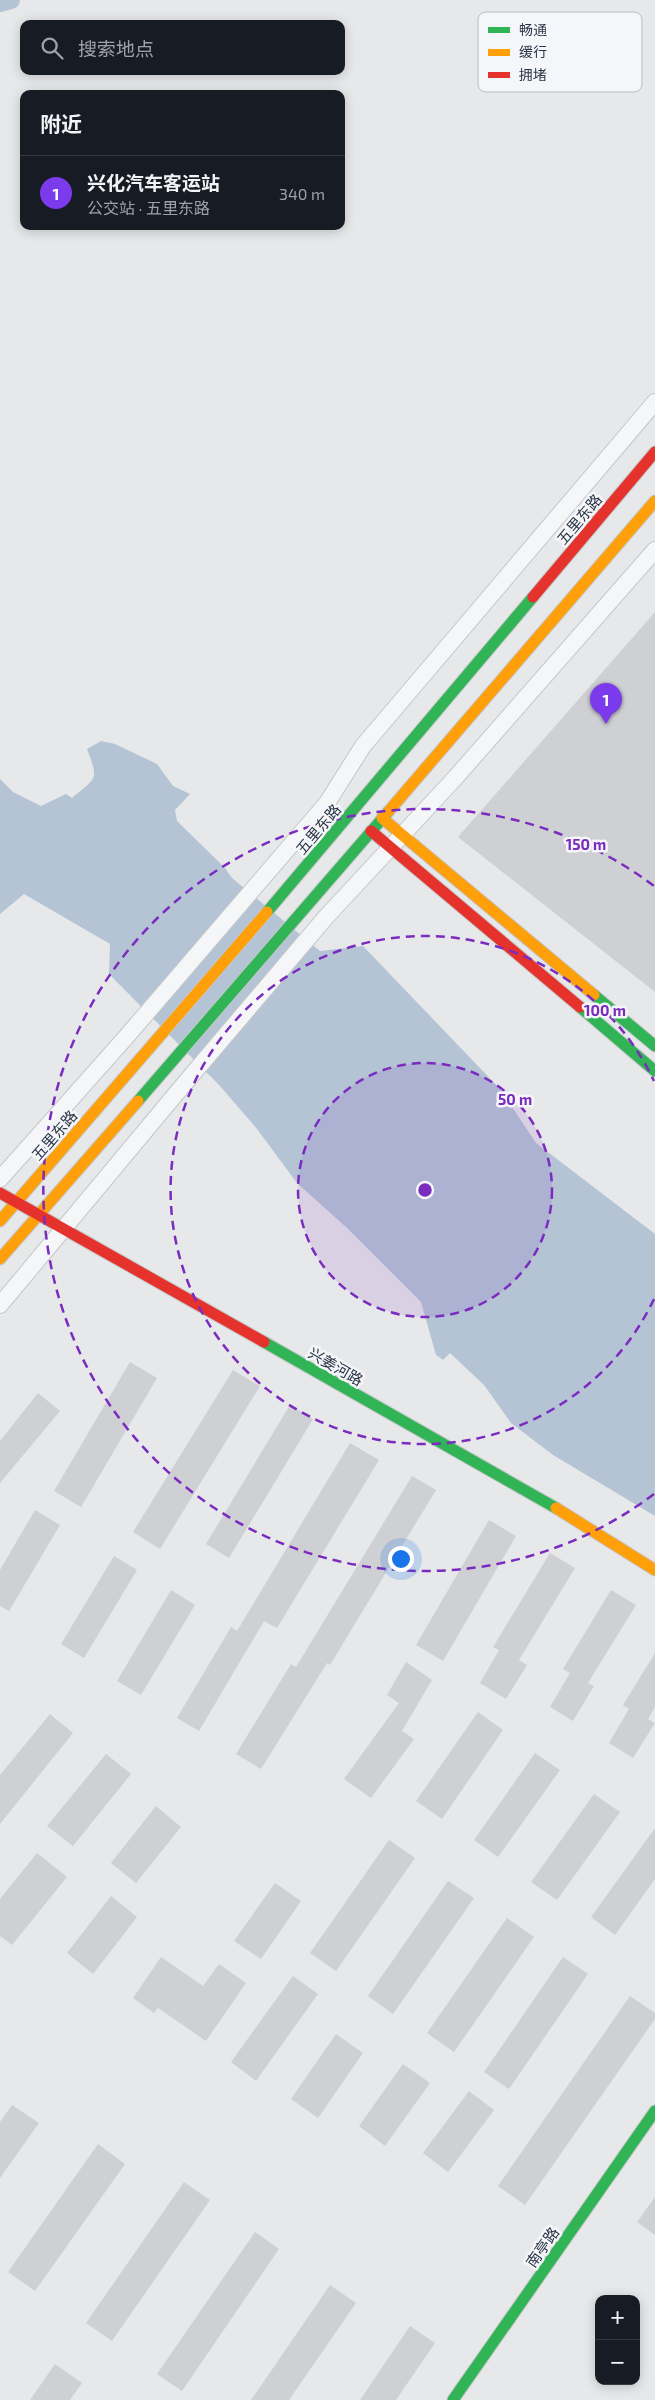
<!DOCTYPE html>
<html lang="zh">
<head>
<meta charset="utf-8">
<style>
  body { margin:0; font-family:"Exo 2","Noto Sans SC",sans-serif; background:#20242c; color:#f1f3f6 }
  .controls { position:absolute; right:15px; bottom:15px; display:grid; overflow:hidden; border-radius:10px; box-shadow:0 2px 12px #0003 }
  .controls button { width:45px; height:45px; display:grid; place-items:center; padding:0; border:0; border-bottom:1px solid #363941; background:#171b24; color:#f1f3f6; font:25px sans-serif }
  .you { position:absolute; left:400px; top:1558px; width:18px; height:18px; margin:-12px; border:4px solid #fff; border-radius:50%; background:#1a73e8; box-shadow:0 0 0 8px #1a73e833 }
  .badge { display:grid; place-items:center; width:32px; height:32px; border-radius:50%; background:#7c3aed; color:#fff; font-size:16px; font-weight:700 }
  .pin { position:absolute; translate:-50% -41px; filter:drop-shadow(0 1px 2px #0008) }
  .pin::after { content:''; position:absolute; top:26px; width:18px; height:15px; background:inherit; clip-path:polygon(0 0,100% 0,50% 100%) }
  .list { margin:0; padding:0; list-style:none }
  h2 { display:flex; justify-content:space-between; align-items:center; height:65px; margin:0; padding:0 20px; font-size:21px }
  h2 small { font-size:16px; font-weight:400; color:#9ea1a6 }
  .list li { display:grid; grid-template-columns:32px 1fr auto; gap:15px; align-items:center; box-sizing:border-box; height:75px; padding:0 20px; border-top:1px solid #363941 }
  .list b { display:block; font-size:19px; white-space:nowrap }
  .list p { margin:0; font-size:16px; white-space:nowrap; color:#9ea1a6 }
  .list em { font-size:16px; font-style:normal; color:#9ea1a6 }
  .icon { flex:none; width:28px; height:28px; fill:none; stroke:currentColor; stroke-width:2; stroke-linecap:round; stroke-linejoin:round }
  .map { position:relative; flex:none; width:655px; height:2400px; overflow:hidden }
  .search { position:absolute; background:#171b24; box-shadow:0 2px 12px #0003; left:20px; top:20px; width:325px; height:55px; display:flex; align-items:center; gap:12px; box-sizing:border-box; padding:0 18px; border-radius:10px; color:#9ea1a6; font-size:19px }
  .panel { position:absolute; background:#171b24; box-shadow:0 2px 12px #0003; left:20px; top:90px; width:325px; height:140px; border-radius:10px }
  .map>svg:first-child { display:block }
  .water { fill:#b4c4d5 }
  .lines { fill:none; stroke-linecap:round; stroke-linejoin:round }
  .canal { stroke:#b4c4d5; stroke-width:18 }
  .building { fill:#ced0d3 }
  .street-casing { stroke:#c4c6c8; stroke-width:18 }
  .fast-casing { stroke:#c4c6c8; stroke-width:13 }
  .slow-casing { stroke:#c4c6c8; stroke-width:13 }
  .jam-casing { stroke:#c4c6c8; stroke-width:13 }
  .street { stroke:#f5f6f7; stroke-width:16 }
  .fast { stroke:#30b455; stroke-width:11 }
  .slow { stroke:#ff9f0a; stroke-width:11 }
  .jam { stroke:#e5322d; stroke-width:11 }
  .ring { fill:none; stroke:#7b2cbf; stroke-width:2.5; stroke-dasharray:9 6 }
  .labels { text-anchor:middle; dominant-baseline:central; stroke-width:5; stroke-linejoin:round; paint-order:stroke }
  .street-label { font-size:15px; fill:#2b3445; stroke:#f4f6f9 }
  .key { fill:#f4f6f9; stroke:#b8bcc3; stroke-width:1 }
  .key-label { font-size:14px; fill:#2b3445 }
  .centre { fill:#7b2cbf; stroke:#f4f6f9; stroke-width:2.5 }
  .ring-label { font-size:15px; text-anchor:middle; font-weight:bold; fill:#7b2cbf; stroke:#f4f6f9; stroke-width:5; stroke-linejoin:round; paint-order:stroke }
</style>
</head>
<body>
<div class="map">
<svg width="655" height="2400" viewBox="0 0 655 2400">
  <rect width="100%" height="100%" fill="#e6e8ea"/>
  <path class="water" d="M101,741L115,744L157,764L173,786L190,794L175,810L177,821L225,868L232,878L320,951L363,946L500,1089L536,1143L655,1234V1516L553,1455L511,1423L484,1385L450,1353L443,1360L436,1355L421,1302L347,1228L297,1183L257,1129L220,1086L109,974L110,944L24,894L0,914V779L13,792L41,806L66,794L72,798C97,777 99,781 87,749Z"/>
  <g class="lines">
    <path class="canal" d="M0,3L11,0"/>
  </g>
  <g class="building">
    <path d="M655,612V992L458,837Z"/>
    <path d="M130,1362L157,1378L81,1507L54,1491Z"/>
    <path d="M233,1370L260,1386L160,1549L133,1532Z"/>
    <path d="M38,1393L60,1411L0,1483V1441Z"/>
    <path d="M290,1405L313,1419L229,1558L206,1544Z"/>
    <path d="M350,1443L379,1460L277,1628L264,1621L199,1731L177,1718L231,1627L237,1631Z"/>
    <path d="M412,1476L436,1490L330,1665L327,1663L261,1769L236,1754L291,1664L296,1667Z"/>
    <path d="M35,1510L60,1525L9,1611L0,1606V1570Z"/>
    <path d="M489,1520L516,1536L443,1661L416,1645Z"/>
    <path d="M550,1553L575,1568L519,1660L527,1665L506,1699L480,1683L499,1650L493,1647Z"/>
    <path d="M114,1556L137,1570L84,1658L61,1644Z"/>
    <path d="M171,1590L195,1605L141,1695L117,1681Z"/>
    <path d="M611,1590L636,1605L588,1683L594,1686L573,1721L550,1707L570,1673L563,1669Z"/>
    <path d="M655,1653V1707L648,1719L655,1723L633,1758L609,1743L629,1709L623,1705Z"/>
    <path d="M406,1662L432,1680L402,1731L414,1739L371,1798L344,1779L399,1703L387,1695Z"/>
    <path d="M478,1712L503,1730L442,1819L416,1801Z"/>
    <path d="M50,1714L73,1733L0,1824V1775Z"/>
    <path d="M535,1753L560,1770L498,1857L474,1840Z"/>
    <path d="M106,1754L131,1774L73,1846L47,1826Z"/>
    <path d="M594,1794L620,1812L557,1900L531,1882Z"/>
    <path d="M156,1806L181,1827L136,1883L111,1863Z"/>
    <path d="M655,1828V1879L615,1935L591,1917Z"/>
    <path d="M389,1840L415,1858L336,1971L310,1953Z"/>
    <path d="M37,1853L67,1877L12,1945L0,1936V1899Z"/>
    <path d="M448,1881L474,1898L393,2014L368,1996Z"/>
    <path d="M275,1883L301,1901L261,1959L234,1941Z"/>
    <path d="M111,1896L137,1917L93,1974L67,1953Z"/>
    <path d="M507,1918L534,1937L454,2052L427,2033Z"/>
    <path d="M161,1957L203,1986L219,1964L246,1983L206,2041L158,2008L154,2013L133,1998Z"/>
    <path d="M563,1957L588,1974L509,2089L484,2072Z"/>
    <path d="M293,1976L318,1994L256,2081L231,2062Z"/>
    <path d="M630,1996L655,2013V2019L525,2205L498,2186Z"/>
    <path d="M336,2034L363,2053L318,2118L291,2099Z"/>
    <path d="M403,2064L430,2083L385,2146L359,2126Z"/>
    <path d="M469,2091L494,2110L448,2172L423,2153Z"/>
    <path d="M12,2105L39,2123L0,2178V2122Z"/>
    <path d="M98,2144L125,2164L35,2291L8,2272Z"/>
    <path d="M184,2182L210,2200L112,2341L86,2323Z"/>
    <path d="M655,2197V2235L637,2222Z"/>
    <path d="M255,2232L279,2249L182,2391L157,2374Z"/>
    <path d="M330,2285L356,2303L289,2400H251Z"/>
    <path d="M410,2326L435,2343L396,2400H360Z"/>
    <path d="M55,2364L82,2383L70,2400H30Z"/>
  </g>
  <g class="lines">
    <defs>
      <g id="street">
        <path d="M0,1179L127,1036L327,803L363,746L655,402"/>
        <path d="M0,1305L185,1083L326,917L456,777L655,550"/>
      </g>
      <g id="fast">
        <path d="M267,912L533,597"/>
        <path d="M594,995L655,1046"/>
        <path d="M580,1007L655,1071"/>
        <path d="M138,1101L388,812"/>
        <path d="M264,1342L556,1508"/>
        <path d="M453,2400L655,2111"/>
      </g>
      <g id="slow">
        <path d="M388,812L655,501"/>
        <path d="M382,818L594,995"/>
        <path d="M0,1221L267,912"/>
        <path d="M0,1259L138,1101"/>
        <path d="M556,1508L655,1570"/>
      </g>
      <g id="jam">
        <path d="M533,597L655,452"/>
        <path d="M371,831L580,1007"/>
        <path d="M0,1193L264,1342"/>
      </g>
    </defs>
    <use href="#street" class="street-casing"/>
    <use href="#fast" class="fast-casing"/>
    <use href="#slow" class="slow-casing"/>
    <use href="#jam" class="jam-casing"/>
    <use href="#street" class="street"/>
    <use href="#fast" class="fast"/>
    <use href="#slow" class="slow"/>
    <use href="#jam" class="jam"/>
  </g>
  <circle cx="425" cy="1190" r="127" fill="#7b2cbf" fill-opacity=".12"/>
  <g class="ring">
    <circle cx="425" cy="1190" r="127"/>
    <path d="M654 1299A254 254 0 1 1 654 1081"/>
    <path d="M654 1494A381 381 0 1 1 654 886"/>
  </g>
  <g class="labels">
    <g class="street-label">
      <text transform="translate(579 519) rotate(-50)">五里东路</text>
      <text transform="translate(318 829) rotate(-50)">五里东路</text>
      <text transform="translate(54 1135) rotate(-49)">五里东路</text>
      <text transform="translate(336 1366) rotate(30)">兴姜河路</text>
      <text transform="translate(542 2247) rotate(-55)">南亭路</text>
    </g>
  </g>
  <rect x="478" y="12" width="164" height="80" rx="8" class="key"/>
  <rect x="488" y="27" width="22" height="6" fill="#30b455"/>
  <rect x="488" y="49" width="22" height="7" fill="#ff9f0a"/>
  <rect x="488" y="72" width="22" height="6" fill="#e5322d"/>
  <g class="key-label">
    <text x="519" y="35">畅通</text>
    <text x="519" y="57">缓行</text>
    <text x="519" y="80">拥堵</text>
  </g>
  <circle cx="425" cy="1190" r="8" class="centre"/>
  <g class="ring-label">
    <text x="586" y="850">150 m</text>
    <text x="605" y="1016">100 m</text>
    <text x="515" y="1105">50 m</text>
  </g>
</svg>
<div class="controls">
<button>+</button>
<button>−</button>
</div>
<div class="you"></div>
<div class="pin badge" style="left:606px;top:724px">1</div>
<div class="search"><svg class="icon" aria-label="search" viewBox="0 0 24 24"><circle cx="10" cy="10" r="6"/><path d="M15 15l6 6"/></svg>搜索地点</div>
<section class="panel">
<h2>附近<small></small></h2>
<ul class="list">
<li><span class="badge">1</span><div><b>兴化汽车客运站</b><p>公交站 · 五里东路</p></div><em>340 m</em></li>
</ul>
</section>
</div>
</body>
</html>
